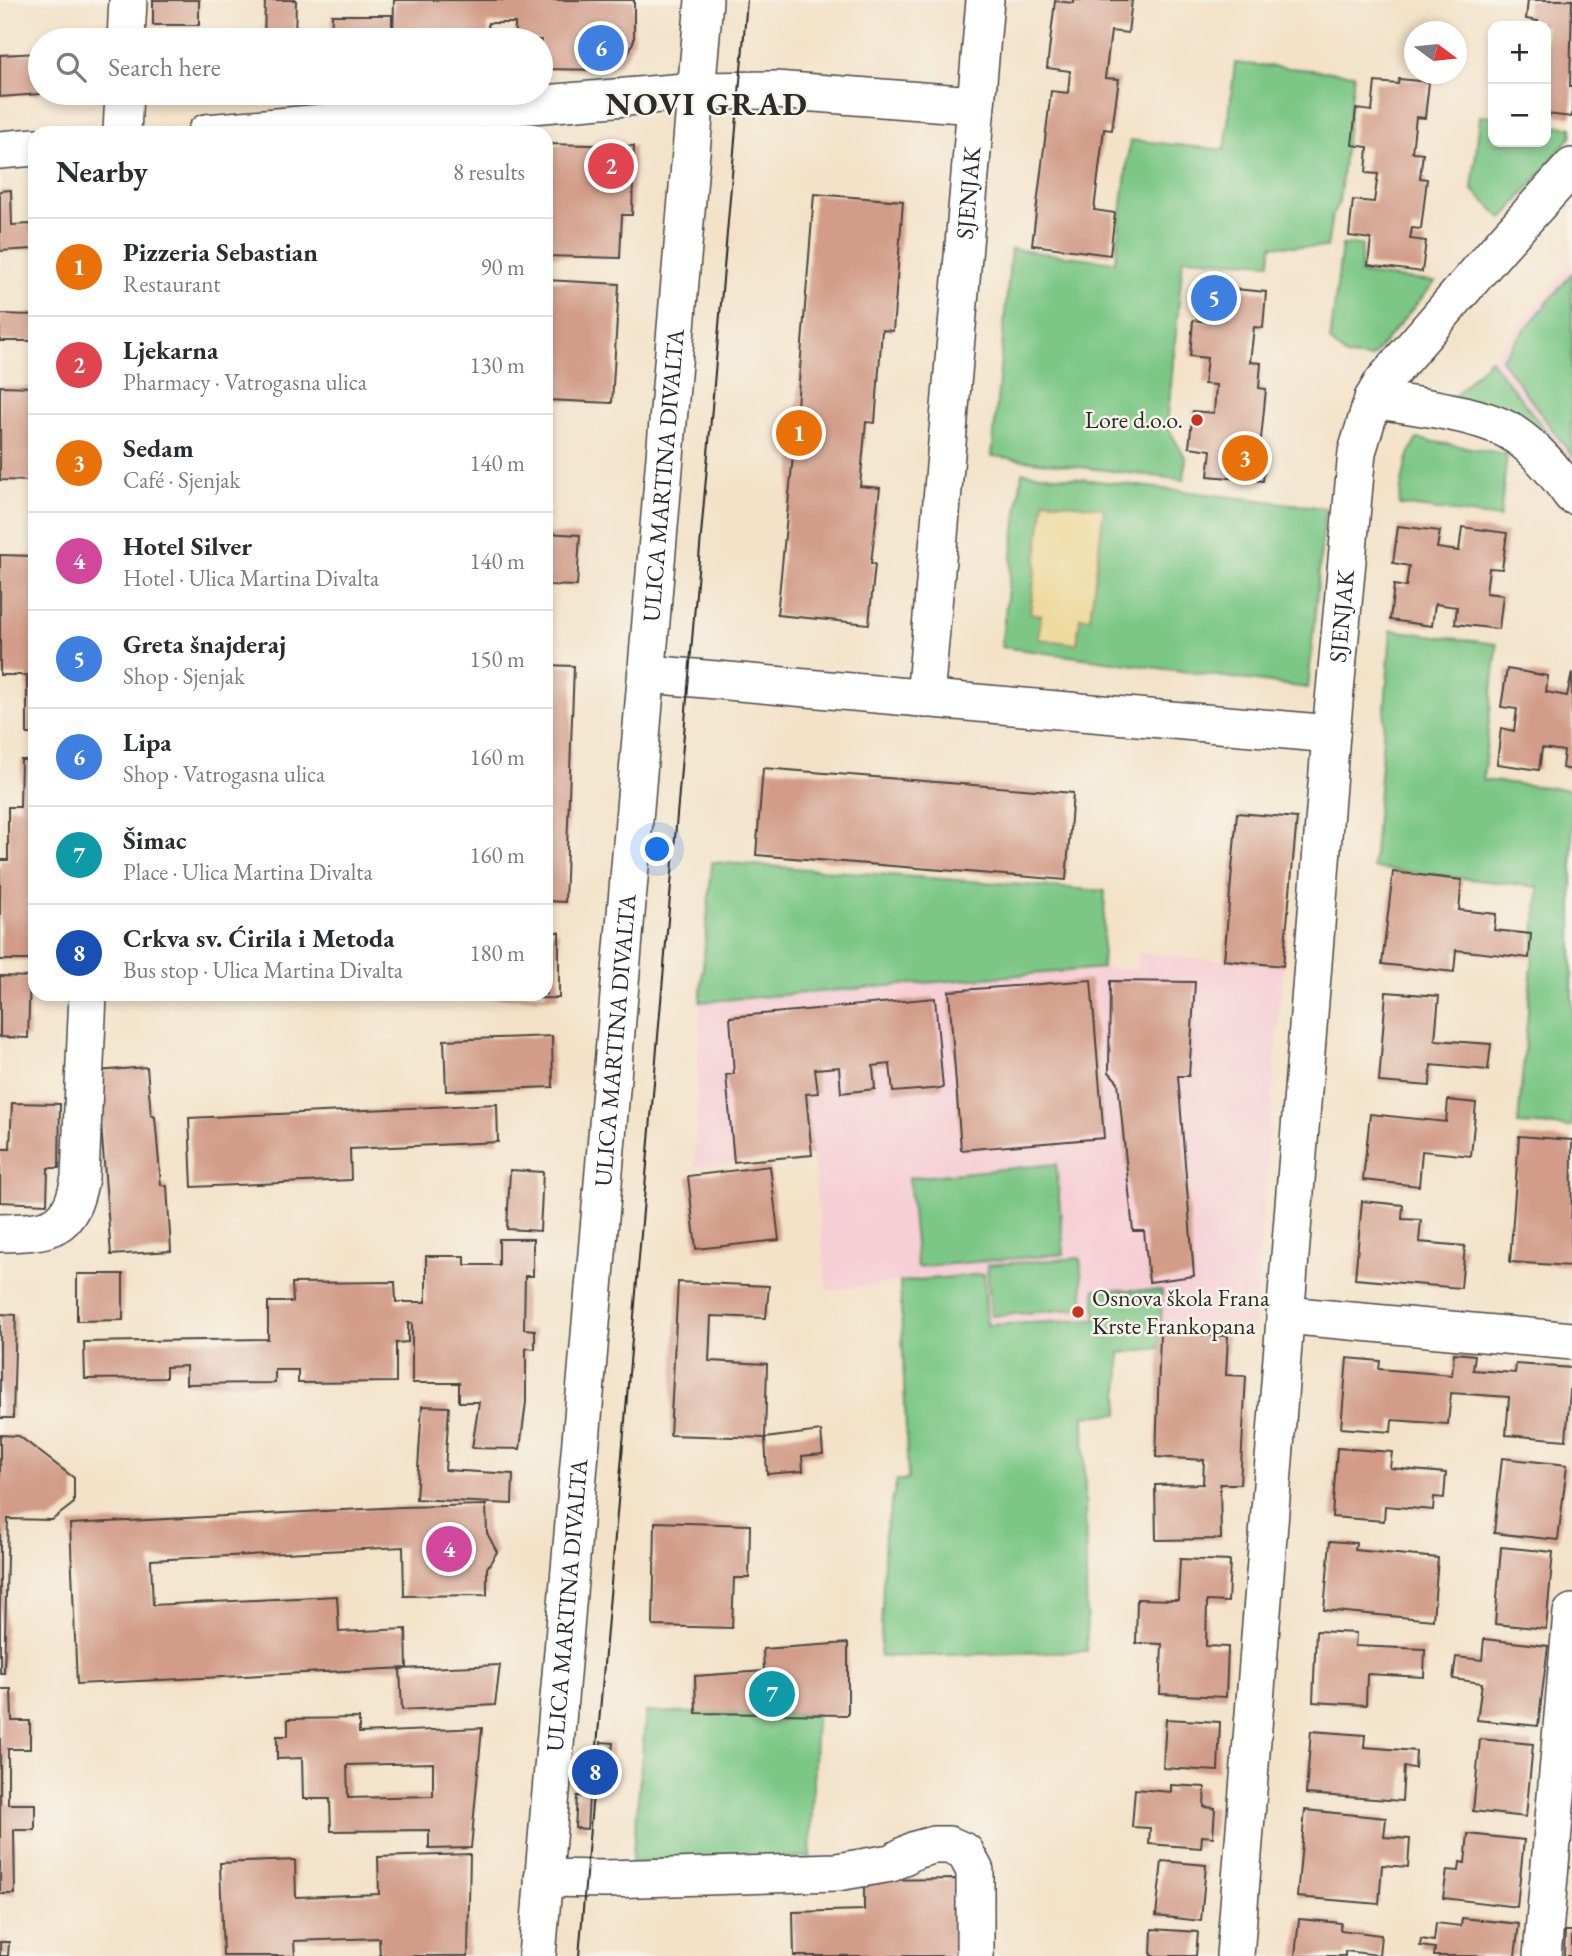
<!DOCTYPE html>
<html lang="en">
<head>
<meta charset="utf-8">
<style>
  body { margin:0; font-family:"EB Garamond",serif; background:#f2f2f3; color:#2b2b33 }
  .controls { position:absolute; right:21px; top:21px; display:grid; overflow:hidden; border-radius:14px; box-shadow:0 4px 10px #0003 }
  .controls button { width:63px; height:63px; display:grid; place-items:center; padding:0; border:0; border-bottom:2px solid #e1e1e2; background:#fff; color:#2b2b33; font:35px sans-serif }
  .compass { position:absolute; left:1404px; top:21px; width:63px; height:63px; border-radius:50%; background:#fff; box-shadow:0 4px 10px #0003; rotate:105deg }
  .you { position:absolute; left:658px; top:850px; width:24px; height:24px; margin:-18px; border:5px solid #fff; border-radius:50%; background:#1a73e8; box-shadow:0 0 0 10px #1a73e833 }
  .badge { display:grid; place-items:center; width:46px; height:46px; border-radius:50%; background:#c8321e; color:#fff; font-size:23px; font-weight:700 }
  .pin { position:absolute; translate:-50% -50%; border:4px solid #fff; box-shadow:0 2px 7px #0006 }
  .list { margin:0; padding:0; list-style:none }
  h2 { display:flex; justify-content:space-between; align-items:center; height:91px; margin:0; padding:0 28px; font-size:30px }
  h2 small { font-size:23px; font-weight:400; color:#7c7c81 }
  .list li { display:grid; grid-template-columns:46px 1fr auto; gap:21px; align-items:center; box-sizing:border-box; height:98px; padding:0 28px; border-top:2px solid #e1e1e2 }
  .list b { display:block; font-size:26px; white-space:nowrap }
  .list p { margin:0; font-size:23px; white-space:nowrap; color:#7c7c81 }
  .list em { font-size:23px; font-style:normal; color:#7c7c81 }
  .icon { flex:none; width:38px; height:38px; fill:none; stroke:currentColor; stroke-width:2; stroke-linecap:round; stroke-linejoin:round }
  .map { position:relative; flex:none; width:1572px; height:1956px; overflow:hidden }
  .search { position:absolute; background:#fff; box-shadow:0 4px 10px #0003; left:28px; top:28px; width:525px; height:77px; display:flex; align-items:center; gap:18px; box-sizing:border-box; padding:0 24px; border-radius:38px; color:#7c7c81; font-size:26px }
  .panel { position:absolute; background:#fff; box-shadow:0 4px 10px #0003; left:28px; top:126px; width:525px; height:875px; border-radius:21px }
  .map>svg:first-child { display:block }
</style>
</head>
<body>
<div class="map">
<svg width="1572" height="1956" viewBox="0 0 1572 1956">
  <rect width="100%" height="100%" fill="#f7f3e8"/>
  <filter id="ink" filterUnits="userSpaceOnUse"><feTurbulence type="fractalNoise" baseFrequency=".0143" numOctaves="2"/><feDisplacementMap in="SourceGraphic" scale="14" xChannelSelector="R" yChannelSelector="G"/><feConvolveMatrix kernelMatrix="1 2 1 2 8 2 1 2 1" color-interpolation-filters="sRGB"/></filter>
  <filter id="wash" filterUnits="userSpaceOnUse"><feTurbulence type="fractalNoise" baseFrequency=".00686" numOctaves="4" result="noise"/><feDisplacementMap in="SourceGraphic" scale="28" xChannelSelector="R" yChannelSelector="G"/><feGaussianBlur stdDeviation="1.57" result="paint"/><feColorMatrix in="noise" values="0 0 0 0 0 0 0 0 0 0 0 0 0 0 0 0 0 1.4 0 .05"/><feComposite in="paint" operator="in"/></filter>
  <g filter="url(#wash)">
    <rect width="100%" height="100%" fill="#f3e2c8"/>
    <g fill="#f6cfd5">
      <polygon points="1572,264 1572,465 1490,359"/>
      <polygon points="1138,953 1283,966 1253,1337 1160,1333 1160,1348 1120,1353 1119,1414 1084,1416 1087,1651 880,1657 885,1534 897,1480 908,1480 900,1282 827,1291 812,1155 694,1167 700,1002 1102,968 1136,970"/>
    </g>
    <g fill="#7bc786" stroke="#537958" stroke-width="2">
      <polygon points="1235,63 1354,74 1339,202 1332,215 1327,248 1272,245 1270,263 1183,258 1167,426 1186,459 1184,480 992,456 1011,249 1115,262 1130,140 1225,150"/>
      <polygon points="1480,116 1493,117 1493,142 1546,142 1546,124 1572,128 1572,135 1503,219 1472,189"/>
      <polygon points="1342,245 1362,245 1360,274 1435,282 1371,358 1346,356 1330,341"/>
      <polygon points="1572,273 1572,456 1501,359"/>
      <polygon points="1490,359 1572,465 1448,403"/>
      <path d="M1417,439L1507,454L1500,518L1399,505C1402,482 1404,460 1417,439Z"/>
      <polygon points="1022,472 1325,508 1308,688 1001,647"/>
      <polygon points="1391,630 1497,644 1483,780 1572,790 1572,1127 1518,1124 1539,887 1373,868"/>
      <polygon points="712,862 1105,891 1102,968 700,1002"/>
      <polygon points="1056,1164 1064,1254 917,1267 909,1178"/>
      <polygon points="1080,1258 1084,1308 991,1316 987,1265"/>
      <polygon points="984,1274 987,1325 1095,1320 1095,1289 1162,1291 1160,1348 1120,1353 1119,1414 1084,1416 1087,1651 880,1657 885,1534 897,1480 908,1480 900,1282"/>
      <polygon points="646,1712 816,1715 810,1857 632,1863"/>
    </g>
    <polygon fill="#eeda9e" stroke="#8c8264" stroke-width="2" points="1044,500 1104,508 1090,618 1080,617 1077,644 1038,639 1041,615 1030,613"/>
    <g id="blocks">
      <g fill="#d29c88" fill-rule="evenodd">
        <rect x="153" y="0" width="46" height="25"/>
        <polygon points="265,0 296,0 295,40 264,40"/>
        <polygon points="394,0 634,0 634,40 628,54 618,64 607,70 541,69 541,40 515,40 515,23 488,23 488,40 393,40"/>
        <polygon points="1073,0 1132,0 1128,33 1111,31 1105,78 1119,79 1112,130 1104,129 1094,210 1115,213 1110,255 1032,245 1051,91 1068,93 1070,71 1047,68 1055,1 1073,3"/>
        <polygon points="1528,0 1572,0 1570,86 1572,86 1572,117 1546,114 1546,26 1537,26 1538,21 1526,19"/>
        <polygon points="332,15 392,15 392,40 331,40"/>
        <polygon points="40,53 40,94 0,97 0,55"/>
        <polygon points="1399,79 1429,82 1425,118 1416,117 1412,152 1423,153 1420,178 1427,179 1421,229 1412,228 1410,239 1426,241 1422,272 1368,265 1371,239 1349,236 1353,200 1374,202 1378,174 1366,173 1368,147 1352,145 1356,109 1372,111 1375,82 1398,84"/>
        <polygon points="546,144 634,146 632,215 622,215 620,258 546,256"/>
        <polygon points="11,190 12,225 31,224 33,249 0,251 0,191"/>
        <polygon points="814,194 903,201 893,331 882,330 875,423 866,422 860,486 880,488 871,563 875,564 869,624 777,615 793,456"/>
        <polygon points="546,280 619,284 612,403 546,400"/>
        <polygon points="1235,289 1266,292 1263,328 1254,327 1250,362 1261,363 1259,388 1266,389 1261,439 1252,438 1251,450 1266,451 1263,481 1208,476 1211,450 1189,447 1193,411 1214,413 1216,385 1204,384 1207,358 1190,356 1193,320 1209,322 1212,293 1235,295"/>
        <polygon points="0,314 35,315 35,341 0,341"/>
        <polygon points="0,386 35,387 35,481 0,480"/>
        <polygon points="1398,526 1440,531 1437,548 1459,551 1462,527 1507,533 1502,569 1489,568 1486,593 1503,595 1499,629 1455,624 1457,607 1435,604 1432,626 1390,620 1394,585 1406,587 1409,566 1393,563"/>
        <polygon points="546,533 580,535 577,586 546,585"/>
        <polygon points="0,555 35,556 35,734 27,734 27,675 0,675"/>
        <polygon points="546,665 574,666 565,902 546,901"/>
        <polygon points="1507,669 1548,676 1546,692 1567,696 1572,673 1572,770 1562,768 1564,751 1542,748 1539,770 1497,764 1501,728 1514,731 1517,709 1501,707"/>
        <polygon points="21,760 35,760 35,960 0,960 0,860 8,860 8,807 20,807"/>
        <polygon points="763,768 1073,793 1066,880 756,855"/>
        <polygon points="1237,813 1297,818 1283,966 1224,960"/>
        <polygon points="1393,872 1462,880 1459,910 1496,914 1494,930 1531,934 1529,958 1456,950 1454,972 1382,964"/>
        <polygon points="546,932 559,932 559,998 441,999 441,994 546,994"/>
        <polygon points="0,976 30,977 28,1038 0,1037"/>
        <polygon points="1091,980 1104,1138 961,1150 949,991"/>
        <polygon points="1110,981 1195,982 1189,1076 1178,1076 1194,1276 1149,1282 1144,1231 1133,1231 1118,1082 1109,1072"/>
        <polygon points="1386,992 1439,996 1435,1040 1491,1044 1488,1070 1431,1065 1430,1086 1379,1082"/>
        <polygon points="935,998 943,1088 893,1092 890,1064 873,1066 875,1089 841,1093 839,1067 815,1069 818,1093 806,1094 812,1155 734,1162 726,1075 734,1074 730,1017"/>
        <polygon points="552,1036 553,1087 446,1091 444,1040"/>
        <polygon points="147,1067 151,1115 155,1117 161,1185 167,1186 171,1251 111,1255 97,1071"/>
        <polygon points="1448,1100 1476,1103 1471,1156 1422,1151 1419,1186 1363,1180 1370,1114 1446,1122"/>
        <polygon points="12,1103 60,1104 59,1168 48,1168 47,1204 0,1202 0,1149 10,1149"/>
        <polygon points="497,1104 498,1142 350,1149 351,1180 192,1187 189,1118"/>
        <polygon points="1519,1136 1572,1140 1571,1266 1510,1262"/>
        <polygon points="770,1166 779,1240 696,1249 688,1176"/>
        <polygon points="510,1170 543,1172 540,1231 507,1229"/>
        <polygon points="1362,1201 1403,1205 1402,1219 1421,1220 1419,1242 1465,1246 1461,1288 1355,1279"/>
        <polygon points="499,1239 533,1239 533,1276 525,1276 524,1329 535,1330 535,1349 526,1348 526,1402 520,1449 472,1448 479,1402 459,1402 459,1383 412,1383 412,1323 408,1323 408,1342 396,1343 396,1382 298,1383 298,1370 275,1370 275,1383 186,1384 186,1366 166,1367 166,1378 85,1379 84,1342 268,1339 268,1302 293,1302 292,1283 395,1282 396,1302 426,1302 426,1256 465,1256 465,1265 499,1265"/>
        <polygon points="77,1274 123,1274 123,1320 77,1321"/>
        <polygon points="678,1282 769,1286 766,1318 711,1316 709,1361 767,1364 765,1438 670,1435"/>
        <polygon points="0,1314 16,1315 13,1418 0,1418"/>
        <polygon points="1160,1333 1228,1336 1226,1375 1246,1376 1240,1484 1220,1484 1221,1539 1156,1540 1155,1485 1203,1484 1204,1460 1156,1457"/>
        <polygon points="1454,1353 1475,1355 1473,1370 1515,1373 1516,1364 1572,1368 1566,1440 1506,1435 1509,1397 1451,1393 1448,1424 1392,1420 1391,1432 1341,1428 1347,1358 1380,1361 1379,1369 1452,1375"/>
        <polygon points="422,1406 449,1407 445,1470 513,1474 512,1504 416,1499"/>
        <polygon points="821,1431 823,1454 802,1456 803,1471 767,1474 765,1438"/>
        <polygon points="0,1435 19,1436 74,1478 74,1503 52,1520 8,1519 4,1673 0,1673"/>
        <polygon points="1337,1448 1392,1452 1390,1468 1446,1473 1444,1498 1434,1497 1433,1510 1385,1506 1384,1521 1332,1517"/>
        <polygon points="1502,1458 1567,1465 1558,1540 1494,1533"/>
        <polygon points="486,1505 487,1533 497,1552 487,1568 487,1595 404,1596 403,1547 151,1560 153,1605 337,1596 339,1632 406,1629 407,1668 77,1684 70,1524 402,1507"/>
        <polygon points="655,1522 750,1525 749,1578 734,1578 732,1628 653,1626"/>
        <polygon points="1330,1541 1356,1543 1355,1550 1438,1558 1433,1620 1324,1610"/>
        <polygon points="1501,1547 1553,1552 1546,1629 1495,1624"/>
        <polygon points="1180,1559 1230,1561 1228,1602 1207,1601 1206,1646 1228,1647 1226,1697 1160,1694 1162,1644 1136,1643 1137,1599 1178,1600"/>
        <polygon points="1316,1631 1356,1633 1355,1646 1425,1649 1424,1677 1367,1674 1366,1705 1313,1702"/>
        <polygon points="1484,1639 1548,1646 1538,1726 1477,1720 1482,1683 1453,1679 1456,1657 1482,1660"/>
        <polygon points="848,1643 848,1715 696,1713 695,1676 764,1671 763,1649"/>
        <polygon points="500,1665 495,1705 402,1710 400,1669"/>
        <polygon points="0,1689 11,1689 12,1721 30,1721 30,1749 8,1749 8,1804 35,1804 35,1830 14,1830 15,1894 0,1894"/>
        <path d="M359,1718V1733L482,1728L471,1848L429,1849V1830L331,1831L330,1799H303L302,1758L277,1759V1736H288V1719ZM433,1763V1796L348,1798L347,1765Z"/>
        <polygon points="1166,1719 1220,1722 1218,1771 1163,1768"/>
        <polygon points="1311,1731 1365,1735 1364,1747 1416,1751 1415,1768 1404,1767 1402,1801 1306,1794"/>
        <polygon points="1480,1739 1533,1744 1526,1817 1473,1811"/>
        <polygon points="601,1742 613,1743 610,1773 598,1772"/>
        <polygon points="1171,1785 1205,1787 1204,1807 1215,1808 1213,1837 1202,1836 1201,1848 1149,1844 1150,1828 1132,1827 1135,1789 1171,1792"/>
        <polygon points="577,1796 589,1797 587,1829 575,1828"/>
        <polygon points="1305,1810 1386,1818 1384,1837 1410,1839 1408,1867 1382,1865 1379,1904 1297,1897"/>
        <polygon points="1468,1834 1524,1840 1517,1907 1443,1898 1447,1870 1459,1871 1460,1862 1465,1863"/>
        <polygon points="470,1854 468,1956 380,1956 379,1938 294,1941 295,1956 223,1956 220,1863 295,1860 296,1897 379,1894 378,1857"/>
        <polygon points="1162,1861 1206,1865 1201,1921 1156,1916"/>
        <polygon points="960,1879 960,1956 794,1956 793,1912 864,1910 864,1880"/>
        <polygon points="1462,1918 1519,1924 1515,1956 1434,1956 1435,1948 1420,1946 1421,1939 1434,1941 1436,1923 1461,1926"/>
        <polygon points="1299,1919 1341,1923 1340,1930 1381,1935 1379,1955 1345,1951 1345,1956 1295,1956"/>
        <polygon points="1152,1929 1198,1932 1196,1956 1151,1956"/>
        <polygon points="1565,1931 1572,1931 1572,1956 1564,1956"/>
        <polygon points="0,1942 9,1942 8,1956 0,1956"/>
      </g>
    </g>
  </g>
  <g filter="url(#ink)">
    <use href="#blocks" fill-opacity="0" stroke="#494643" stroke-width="2"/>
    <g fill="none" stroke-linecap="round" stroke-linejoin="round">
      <defs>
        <g id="minor">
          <polyline points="126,40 128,0"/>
          <polyline points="122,133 124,93"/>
          <polyline points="206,133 696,91 775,90 975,105"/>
          <polyline points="0,150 35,147"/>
          <path d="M1373,399C1413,406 1477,412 1511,432C1536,448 1555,472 1572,495"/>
          <polyline points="648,674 1331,734"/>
          <path id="s1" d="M925,699L985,0"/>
          <path d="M0,1233C50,1232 71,1231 80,1177L88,994"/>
          <polyline points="1285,1315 1572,1341"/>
          <polyline points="543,1878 606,1879 837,1872 891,1863 915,1850 933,1845 949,1845 965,1852 975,1871 975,1956"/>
          <path id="s2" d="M537,1956L704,0"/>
          <path id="s3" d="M1235,1956L1331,734L1357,452L1373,399L1383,382L1503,243L1572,167"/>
          <polyline points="1542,1956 1572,1613"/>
        </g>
      </defs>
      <use href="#minor" stroke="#494643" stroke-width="40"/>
      <use href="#minor" stroke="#fff" stroke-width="37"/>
      <polyline stroke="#2b2b2b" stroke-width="2" points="579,1956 747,0"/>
    </g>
  </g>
  <g fill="#c8321e" stroke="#f7f3e8" stroke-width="2.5">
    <circle cx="1197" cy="420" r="7"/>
    <circle cx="1078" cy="1312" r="7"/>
  </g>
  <g text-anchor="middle" stroke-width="5" stroke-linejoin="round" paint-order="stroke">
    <g font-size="24" fill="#2b2b2b" stroke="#f7f3e8">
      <text dy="8" stroke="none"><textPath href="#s1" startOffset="508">SJENJAK</textPath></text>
      <text dy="8" stroke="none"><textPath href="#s2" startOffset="1486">ULICA MARTINA DIVALTA</textPath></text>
      <text dy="8" stroke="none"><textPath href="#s3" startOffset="1344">SJENJAK</textPath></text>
      <text dy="8" stroke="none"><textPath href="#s2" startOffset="919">ULICA MARTINA DIVALTA</textPath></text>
      <text dy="8" stroke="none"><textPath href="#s2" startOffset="352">ULICA MARTINA DIVALTA</textPath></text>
    </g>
    <g font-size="24" fill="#2b2b2b" stroke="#f7f3e8" text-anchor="end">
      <text x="1183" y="428">Lore d.o.o.</text>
      <text x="1092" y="1306" text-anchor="start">Osnova škola Frana<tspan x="1092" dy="28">Krste Frankopana</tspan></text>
    </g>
    <g font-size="32" font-weight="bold" letter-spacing="2" fill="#2b2b2b" stroke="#f7f3e8">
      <text x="707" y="115">NOVI GRAD</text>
    </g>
  </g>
</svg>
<div class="controls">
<button>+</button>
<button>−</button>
</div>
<svg class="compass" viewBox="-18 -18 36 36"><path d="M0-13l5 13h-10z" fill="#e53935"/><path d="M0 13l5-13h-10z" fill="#7c7c81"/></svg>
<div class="you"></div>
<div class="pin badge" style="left:799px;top:433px;background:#e8710a">1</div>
<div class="pin badge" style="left:611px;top:166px;background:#e0444e">2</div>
<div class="pin badge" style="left:1245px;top:458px;background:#e8710a">3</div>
<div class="pin badge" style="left:449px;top:1549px;background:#d1479c">4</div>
<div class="pin badge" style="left:1214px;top:298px;background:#3f7fe0">5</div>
<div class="pin badge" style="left:601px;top:48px;background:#3f7fe0">6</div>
<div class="pin badge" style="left:772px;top:1694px;background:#0f9aa8">7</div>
<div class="pin badge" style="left:595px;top:1772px;background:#1a4fb4">8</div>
<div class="search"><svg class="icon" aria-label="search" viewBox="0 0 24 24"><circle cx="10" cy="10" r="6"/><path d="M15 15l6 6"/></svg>Search here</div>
<section class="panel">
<h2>Nearby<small>8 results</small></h2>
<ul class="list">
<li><span class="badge" style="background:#e8710a">1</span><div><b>Pizzeria Sebastian</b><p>Restaurant</p></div><em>90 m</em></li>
<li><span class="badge" style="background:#e0444e">2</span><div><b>Ljekarna</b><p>Pharmacy · Vatrogasna ulica</p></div><em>130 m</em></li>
<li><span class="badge" style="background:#e8710a">3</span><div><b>Sedam</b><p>Café · Sjenjak</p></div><em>140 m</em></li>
<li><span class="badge" style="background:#d1479c">4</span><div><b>Hotel Silver</b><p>Hotel · Ulica Martina Divalta</p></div><em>140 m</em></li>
<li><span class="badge" style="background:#3f7fe0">5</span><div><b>Greta šnajderaj</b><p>Shop · Sjenjak</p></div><em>150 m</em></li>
<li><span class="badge" style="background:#3f7fe0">6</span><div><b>Lipa</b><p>Shop · Vatrogasna ulica</p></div><em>160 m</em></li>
<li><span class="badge" style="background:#0f9aa8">7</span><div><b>Šimac</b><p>Place · Ulica Martina Divalta</p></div><em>160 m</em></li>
<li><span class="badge" style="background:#1a4fb4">8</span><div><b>Crkva sv. Ćirila i Metoda</b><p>Bus stop · Ulica Martina Divalta</p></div><em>180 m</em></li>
</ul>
</section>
</div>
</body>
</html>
